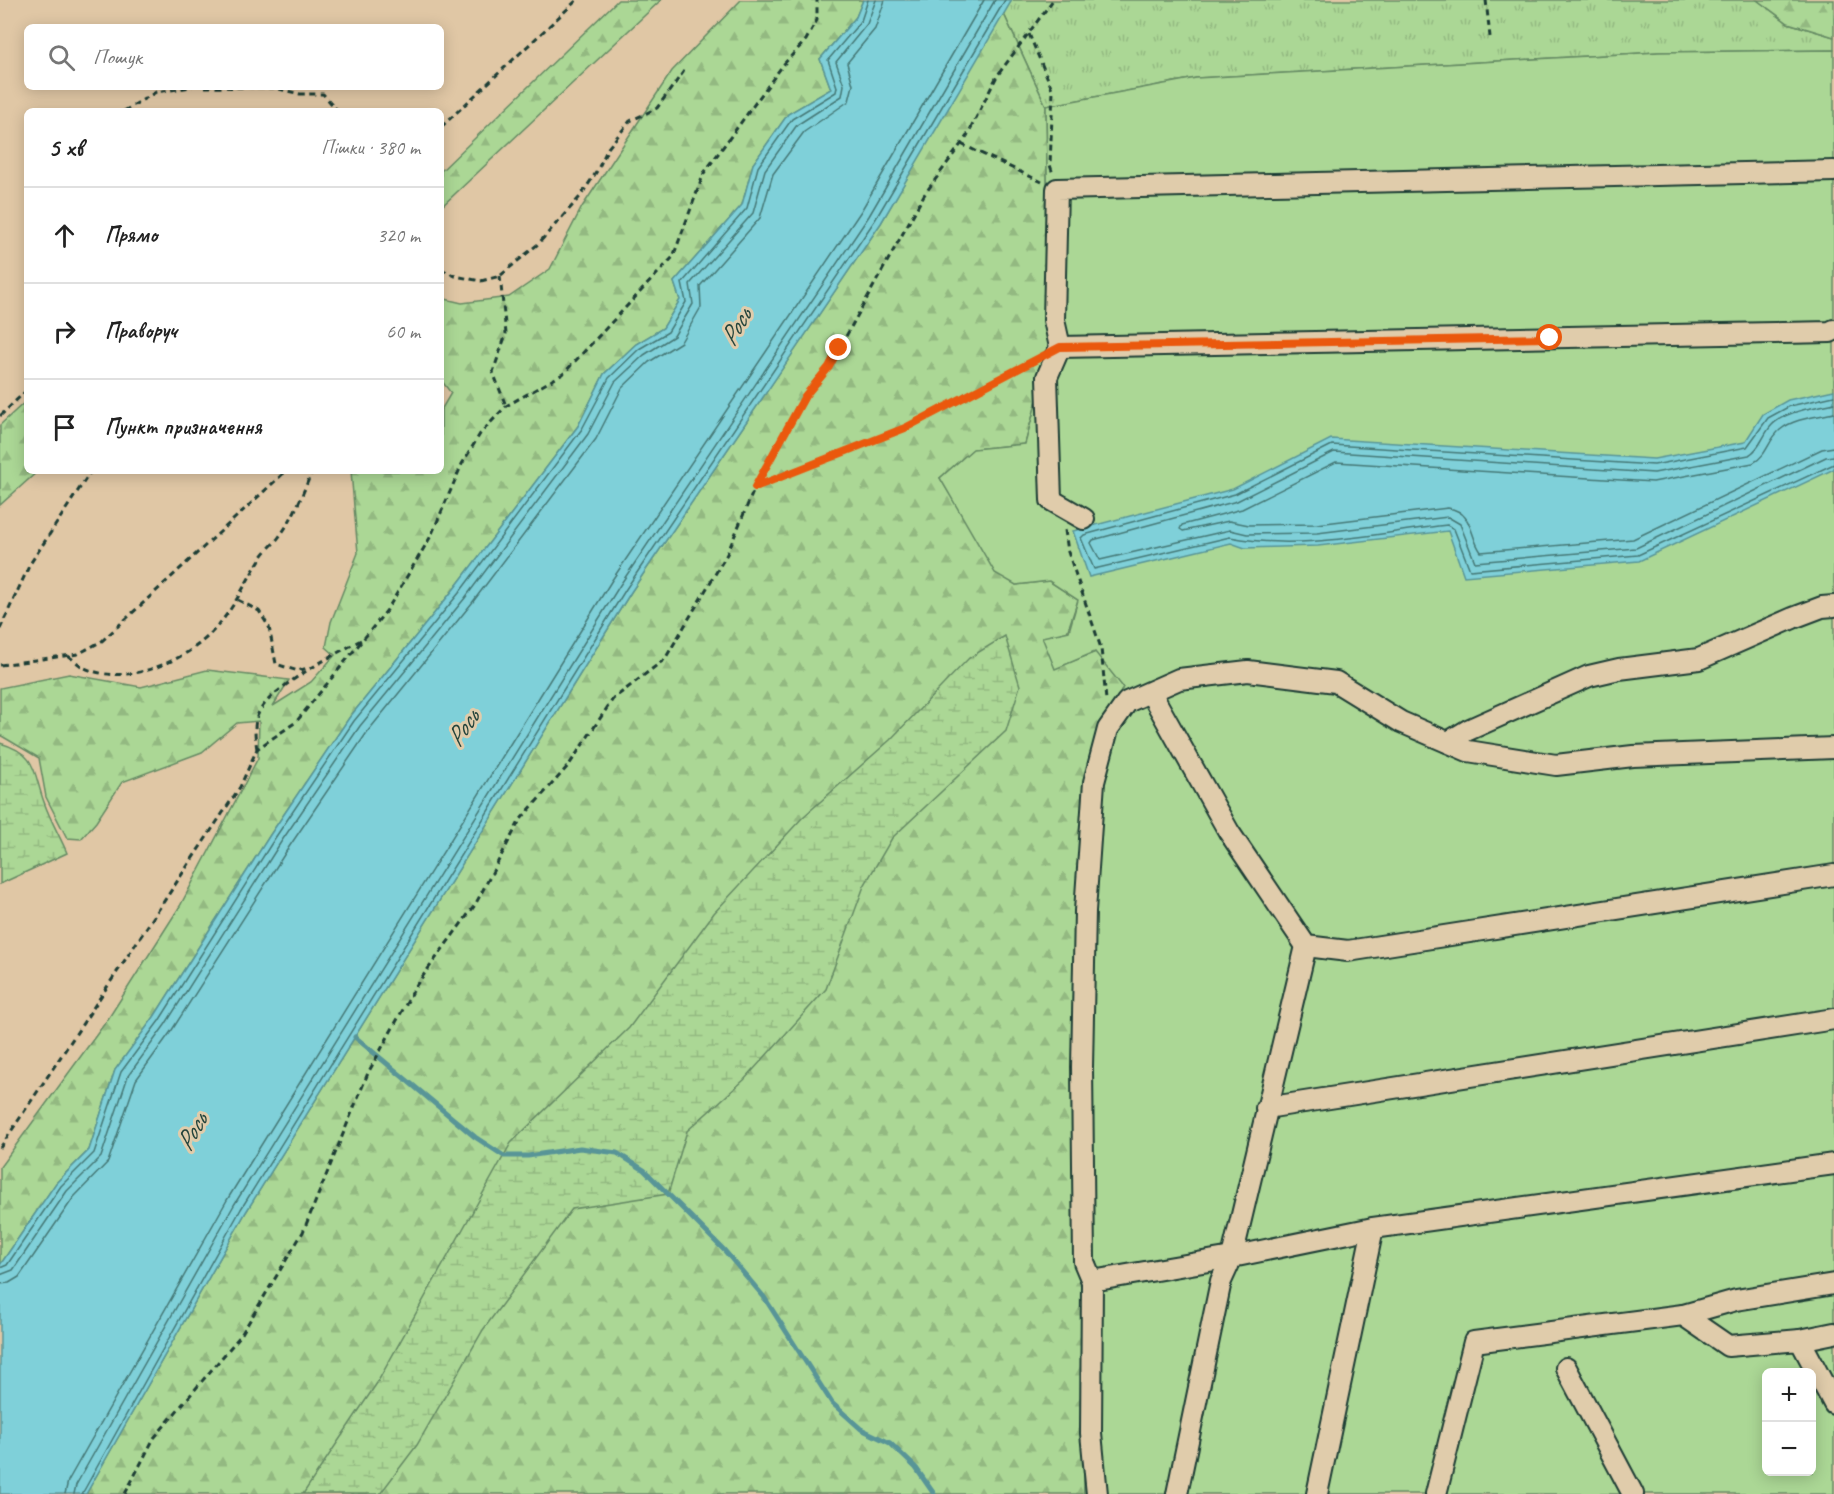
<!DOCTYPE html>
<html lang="uk">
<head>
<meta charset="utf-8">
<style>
  body { margin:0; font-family:Caveat,sans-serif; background:#f6f6f6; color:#222 }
  .controls { position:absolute; right:18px; bottom:18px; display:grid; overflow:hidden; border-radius:9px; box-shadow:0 3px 15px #0003 }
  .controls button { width:54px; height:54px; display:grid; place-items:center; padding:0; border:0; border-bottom:2px solid #e0e0e0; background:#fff; color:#222; font:30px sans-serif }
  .stop { position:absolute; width:18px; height:18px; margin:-14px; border:4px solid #ea580c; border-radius:50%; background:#fff }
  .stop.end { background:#ea580c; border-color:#fff; box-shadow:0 2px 6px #0008 }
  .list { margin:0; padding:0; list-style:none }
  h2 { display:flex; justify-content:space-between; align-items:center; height:78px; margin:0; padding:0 24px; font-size:26px }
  h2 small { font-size:20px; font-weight:400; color:#767676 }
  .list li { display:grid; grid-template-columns:39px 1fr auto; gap:18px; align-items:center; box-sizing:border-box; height:96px; padding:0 24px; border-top:2px solid #e0e0e0 }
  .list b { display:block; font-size:22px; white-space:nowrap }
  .list em { font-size:20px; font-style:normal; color:#767676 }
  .icon { flex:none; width:33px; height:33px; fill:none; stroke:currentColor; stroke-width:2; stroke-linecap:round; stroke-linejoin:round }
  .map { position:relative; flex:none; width:1834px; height:1494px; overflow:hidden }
  .search { position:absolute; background:#fff; box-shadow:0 3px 15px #0003; left:24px; top:24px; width:420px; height:66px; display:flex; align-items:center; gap:15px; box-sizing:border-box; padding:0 21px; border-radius:9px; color:#767676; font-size:22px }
  .panel { position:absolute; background:#fff; box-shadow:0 3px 15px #0003; left:24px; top:108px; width:420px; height:366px; border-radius:9px }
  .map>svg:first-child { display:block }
</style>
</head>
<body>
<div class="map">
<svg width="1834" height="1494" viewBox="0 0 1834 1494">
  <defs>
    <pattern id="grass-tufts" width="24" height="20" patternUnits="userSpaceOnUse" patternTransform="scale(1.5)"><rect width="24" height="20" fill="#abd795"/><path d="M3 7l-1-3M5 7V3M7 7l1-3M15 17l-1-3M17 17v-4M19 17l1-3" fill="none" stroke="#93b981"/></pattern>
    <pattern id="forest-firs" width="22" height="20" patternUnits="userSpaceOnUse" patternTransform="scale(1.5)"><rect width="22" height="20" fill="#abd795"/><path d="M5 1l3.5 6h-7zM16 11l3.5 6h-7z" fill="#93b981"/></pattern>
    <pattern id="wetland-marsh" width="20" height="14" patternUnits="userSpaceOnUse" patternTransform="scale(1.5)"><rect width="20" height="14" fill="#abd795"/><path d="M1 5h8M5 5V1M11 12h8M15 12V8" fill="none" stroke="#93b981"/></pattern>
  </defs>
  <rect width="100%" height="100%" fill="#e0c7a5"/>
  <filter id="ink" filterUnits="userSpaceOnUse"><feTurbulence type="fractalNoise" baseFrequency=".0167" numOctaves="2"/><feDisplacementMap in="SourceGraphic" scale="12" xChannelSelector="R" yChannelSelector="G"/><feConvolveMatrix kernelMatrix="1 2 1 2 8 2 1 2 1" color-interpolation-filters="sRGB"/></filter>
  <g filter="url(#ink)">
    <polygon fill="url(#grass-tufts)" stroke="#658a64" stroke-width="1.5" points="1012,0 1757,0 1788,23 1834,37 1834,50 1659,52 1196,78 1046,106 1003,12"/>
    <g fill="url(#forest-firs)" stroke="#658a64" stroke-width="1.5">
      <polygon points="618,0 661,0 441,207 441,171"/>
      <polygon points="741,0 863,0 856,17 820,59 831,89 788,114 753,164 742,205 674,282 680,300 663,328 636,344 604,374 578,426 454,589 349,718 270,835 154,1017 115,1070 89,1150 56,1183 0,1265 0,1167 108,1019 180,906 258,758 259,721 237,723 202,752 122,782 96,822 81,839 67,838 46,797 39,758 0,735 0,688 69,674 141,687 207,670 289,680 273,706 311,682 335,655 326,647 331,622 358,553 351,471 441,471 441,410 451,393 441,380 441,298 462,303 509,297 550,269 582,207 672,71"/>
      <polygon points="1757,0 1834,0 1834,37 1788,23"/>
      <polygon points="1003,12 1046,106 1050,353 1025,444 974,449 940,478 969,526 1016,585 1049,581 1078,600 1055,668 1096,652 1123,687 1085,773 1084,1494 86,1494 246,1212 631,592 881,223"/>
      <polygon points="27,400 27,471 38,471 0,505 0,425"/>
    </g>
    <g fill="url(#wetland-marsh)" stroke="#658a64" stroke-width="1.5">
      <polygon points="1005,636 1020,686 1006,731 892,838 864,886 826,989 744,1080 687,1131 668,1194 572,1209 483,1330 417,1445 380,1494 303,1494 377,1383 511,1143 629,1028 714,913 803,817 890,740 969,658"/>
      <path d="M0,743C38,754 33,772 44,802C50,820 60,836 67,853L0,884Z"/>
    </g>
    <path fill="#abd795" stroke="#658a64" stroke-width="1.5" fill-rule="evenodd" d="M1834,50V1494H1084L1085,773L1123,687L1095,652L1055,669L1042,637L1069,631L1078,600L1049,581L1016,585L995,573L940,478L973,449L1025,444L1050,353L1046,106L1196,78L1659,52ZM1766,1372H1812V1472H1766Z"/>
    <g fill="#7fd0d9" stroke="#599597" stroke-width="1.5">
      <polygon points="863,0 1012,0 881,223 631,592 246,1212 86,1494 0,1494 0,1265 56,1183 89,1150 115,1070 154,1017 270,835 349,718 454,589 578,426 604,374 636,344 663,328 680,300 674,282 742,205 753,164 788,114 831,89 820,59 856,17"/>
      <polygon points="1834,390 1834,469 1639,561 1464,576 1448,531 1318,546 1245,548 1231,543 1089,577 1073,531 1233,489 1331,439 1654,459 1745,442 1763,414 1788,400"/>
    </g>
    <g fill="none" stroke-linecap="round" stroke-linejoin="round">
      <g stroke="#457876" stroke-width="1.5">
        <path d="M1834,396L1790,406L1768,418L1747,447L1654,465L1332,445L1235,494L1084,535L1081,538L1094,569L1230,537C1300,551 1377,533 1447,525L1454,529L1470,570L1638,555L1834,464"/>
        <path d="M1834,403C1815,408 1787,410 1772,425C1763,434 1761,448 1749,455L1654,473L1334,452L1237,501L1093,540L1091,543L1100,560L1230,530L1247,534L1317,533L1448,517L1460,524L1475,562L1636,548L1826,457L1834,456"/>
        <path d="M1834,413C1816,417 1794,418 1780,430C1768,440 1767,456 1753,463L1653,482L1336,462L1242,509L1182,525L1180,529L1183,531L1229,521L1249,525L1317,524L1448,508C1474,512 1469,536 1481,552L1633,539L1822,449L1834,447"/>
        <polyline points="0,1268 7,1265 61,1186 94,1153 121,1072 159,1021 275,838 354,721 459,593 582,429 609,378 639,349 668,332 686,302 682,283 747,208 758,167 792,119 836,92 837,87 828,60 861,21 868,0"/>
        <polyline points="0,1275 13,1270 67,1191 101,1157 128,1076 165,1025 281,842 360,726 465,598 588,434 615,382 644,355 674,336 693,304 690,284 753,213 765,170 797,125 842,96 844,85 836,62 867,24 876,0"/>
        <polyline points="0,1284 9,1283 19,1277 74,1197 108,1162 136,1080 172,1030 289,847 368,731 472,603 596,439 622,388 649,362 681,342 701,307 700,286 760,218 773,174 804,132 849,101 853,85 847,63 875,29 885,0"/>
        <polyline points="65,1494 68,1481 227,1200 612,580 861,211 984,0"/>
        <polyline points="74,1494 76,1485 234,1205 620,585 869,216 995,0"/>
        <polyline points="82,1494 241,1209 626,589 875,220 1005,0"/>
      </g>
      <polyline stroke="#599597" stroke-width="5" points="355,1037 475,1137 504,1156 528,1156 580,1148 617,1153 644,1170 724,1250 764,1297 832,1403 861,1429 890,1443 916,1468 934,1494"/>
      <defs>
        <g id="minor">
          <polyline points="1060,347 1830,332 1834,330"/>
          <polyline points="1084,519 1051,500 1047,377 1060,347 1054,320 1057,189 1834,171"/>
          <polyline points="1151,693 1229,832 1306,946 1348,951 1834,875"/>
          <polyline points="1448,742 1468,730 1589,676 1619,669 1699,659 1793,618 1822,607 1834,606"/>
          <polyline points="1306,946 1232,1257 1373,1228 1834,1164"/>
          <polyline points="1266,1108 1834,1019"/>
          <polyline points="1232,1257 1092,1281 1084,1262 1082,1067 1085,911 1094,782 1108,729 1127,702 1179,679 1248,671 1336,682 1401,722 1468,751 1556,765 1633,756 1834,748"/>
          <polyline points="1092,1281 1091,1433 1097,1494"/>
          <polyline points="1683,1315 1736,1300 1834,1284"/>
          <polyline points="1800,1340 1834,1333"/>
          <polyline points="1566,1368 1633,1494"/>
          <polyline points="1177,1494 1221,1281 1232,1257"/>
          <polyline points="1317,1494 1373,1228"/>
          <polyline points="1436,1494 1474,1342 1683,1315 1728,1346 1800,1340 1834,1404"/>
        </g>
      </defs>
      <use href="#minor" stroke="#1f3d34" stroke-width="24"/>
      <g stroke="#1f3d34" stroke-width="3" stroke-dasharray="6 4.5" stroke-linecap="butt">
        <polyline points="1486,0 1490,37"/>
        <polyline points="1029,34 1053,91 1050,165 1053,174"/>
        <polyline points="205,87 275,88 300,94 323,94 338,111"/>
        <polyline points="124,111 156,92 192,87"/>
        <polyline points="441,127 577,0"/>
        <polyline points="961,144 1042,182"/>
        <polyline points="441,269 455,276 481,281 500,276 538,244 580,197 597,171 608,148 630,121 657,108 684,71"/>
        <polyline points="500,276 506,334 493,372 506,406"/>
        <polyline points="0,416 27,390"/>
        <polyline points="756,487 905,428 1034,360"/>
        <polyline points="1065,530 1068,552 1101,648 1106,700"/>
        <polyline points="238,600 259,611 269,627 276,664 298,671 310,667"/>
        <polyline points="0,629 30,564 91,471"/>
        <path d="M68,656C73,659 78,664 83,667C123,688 185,662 213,631C234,609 245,583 261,558C266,550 274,544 279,537C294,517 303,493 312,471"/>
        <polyline points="0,665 78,654 102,641 286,471"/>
        <path d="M257,749C255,737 253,723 259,712C273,686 337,653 363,639"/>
        <polyline points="0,1148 240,787 257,749 296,722 387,610 431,536 462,464 480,434 506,406 563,374 673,257 704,173 783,65 806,40 817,20 817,0"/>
        <polyline points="125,1494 154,1438 241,1335 303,1232 368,1073 417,984 475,905 520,820 569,765 613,699 665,659 727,554 755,487 805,395 829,367 924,195 967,136 997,76 1053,0"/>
      </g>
      <use href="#minor" stroke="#e0ccab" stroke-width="20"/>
    </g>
  </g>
  <g fill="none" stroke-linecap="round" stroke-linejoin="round" filter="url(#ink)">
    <polyline stroke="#ea580c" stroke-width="8" points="839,348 829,367 805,396 755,487 905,428 1060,347 1550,338"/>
  </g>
  <g text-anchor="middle" stroke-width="6" stroke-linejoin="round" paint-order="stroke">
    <g font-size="26" font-style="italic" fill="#24443c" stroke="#e0ccab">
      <text transform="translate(735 327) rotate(-59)" y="9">Рось</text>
      <text transform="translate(462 728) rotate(-55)" y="9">Рось</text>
      <text transform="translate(191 1132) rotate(-60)" y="9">Рось</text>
    </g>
  </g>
</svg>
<div class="controls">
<button>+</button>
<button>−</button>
</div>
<div class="stop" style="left:1550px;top:338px"></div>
<div class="stop end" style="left:839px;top:348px"></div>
<div class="search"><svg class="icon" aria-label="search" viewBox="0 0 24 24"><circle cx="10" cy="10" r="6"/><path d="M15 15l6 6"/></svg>Пошук</div>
<section class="panel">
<h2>5 хв<small>Пішки · 380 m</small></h2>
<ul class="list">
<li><svg class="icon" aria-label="ahead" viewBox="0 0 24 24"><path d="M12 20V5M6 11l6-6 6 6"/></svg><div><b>Прямо</b></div><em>320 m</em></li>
<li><svg class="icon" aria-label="right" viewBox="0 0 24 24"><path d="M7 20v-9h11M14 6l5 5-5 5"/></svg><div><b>Праворуч</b></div><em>60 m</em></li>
<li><svg class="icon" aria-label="arrive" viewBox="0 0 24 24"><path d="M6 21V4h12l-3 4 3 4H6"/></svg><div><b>Пункт призначення</b></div></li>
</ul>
</section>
</div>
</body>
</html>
